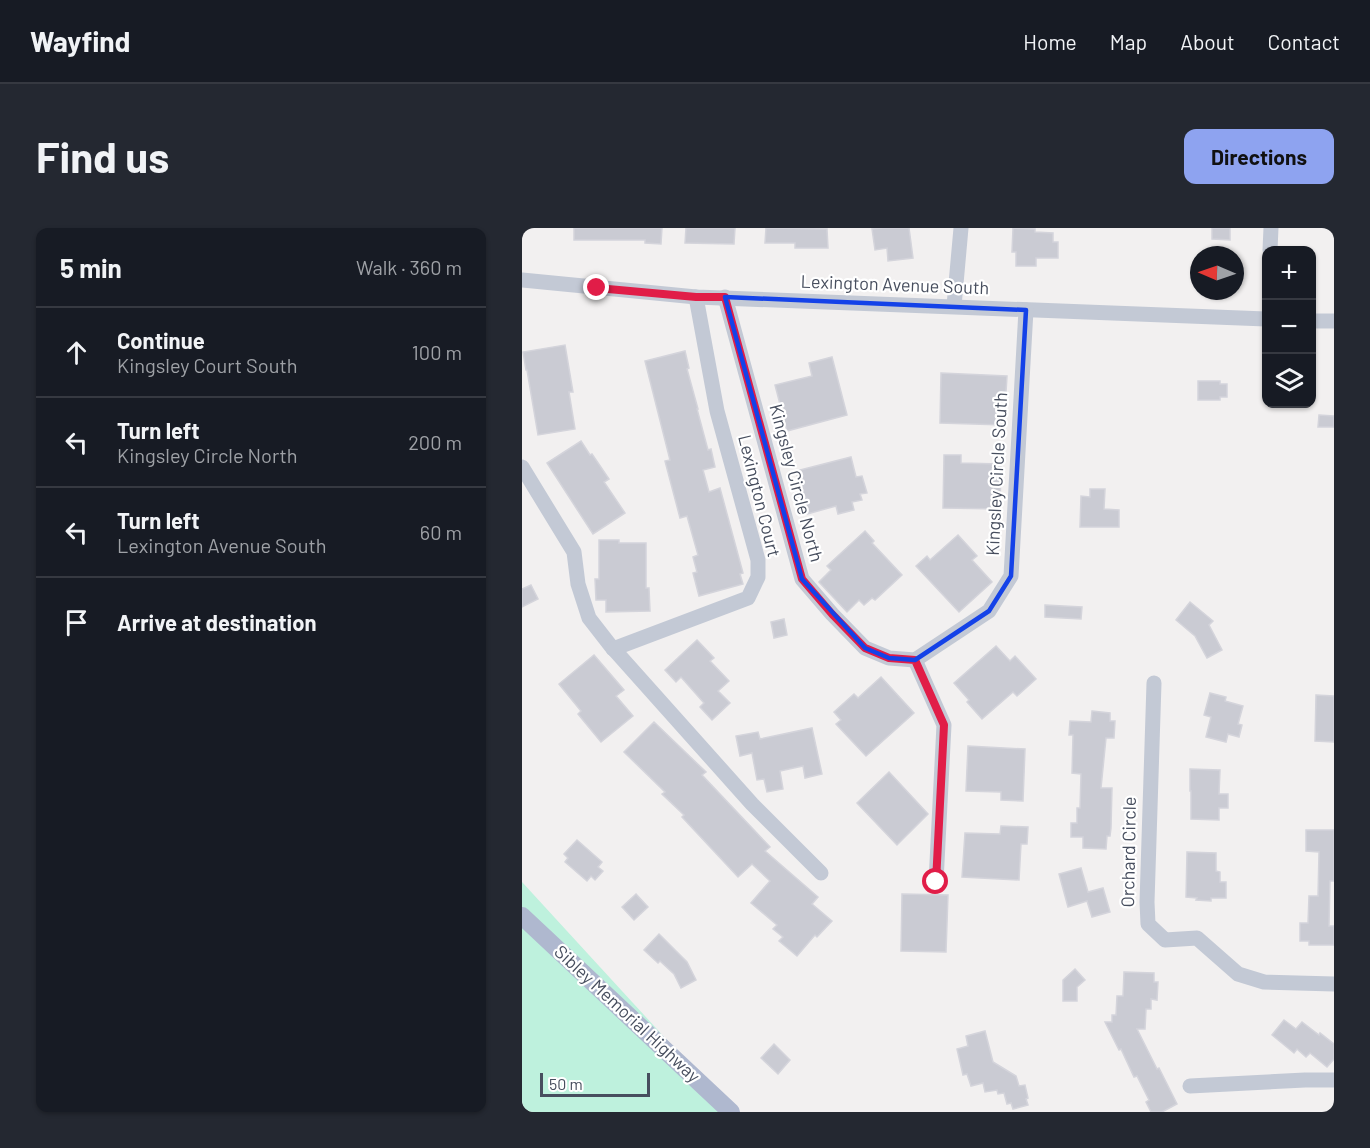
<!DOCTYPE html>
<html lang="en">
<head>
<meta charset="utf-8">
<style>
  body { margin:0; font-family:Barlow,sans-serif; background:#242831; color:#f1f3f6 }
  .controls { position:absolute; right:18px; top:18px; display:grid; overflow:hidden; border-radius:12px; box-shadow:0 2px 4px #0004 }
  .controls button { width:54px; height:54px; display:grid; place-items:center; padding:0; border:0; border-bottom:2px solid #363941; background:#171b24; color:#f1f3f6; font:30px sans-serif }
  .compass { position:absolute; left:668px; top:18px; width:54px; height:54px; border-radius:50%; background:#171b24; box-shadow:0 2px 4px #0004; rotate:272deg }
  .scale { position:absolute; left:18px; bottom:15px; width:110px; box-sizing:border-box; padding-left:6px; border:3px solid #474e5e; border-top:0; font-size:16px; line-height:21px; white-space:nowrap; color:#474e5e; -webkit-text-stroke:4px #fff; paint-order:stroke }
  .stop { position:absolute; width:18px; height:18px; margin:-14px; border:4px solid #e11d48; border-radius:50%; background:#fff }
  .stop.end { background:#e11d48; border-color:#fff; box-shadow:0 2px 6px #0008 }
  .list { margin:0; padding:0; list-style:none }
  h2 { display:flex; justify-content:space-between; align-items:center; height:78px; margin:0; padding:0 24px; font-size:26px }
  h2 small { font-size:20px; font-weight:400; color:#9ea1a6 }
  .list li { display:grid; grid-template-columns:39px 1fr auto; gap:18px; align-items:center; box-sizing:border-box; height:90px; padding:0 24px; border-top:2px solid #363941 }
  .list b { display:block; font-size:22px; white-space:nowrap }
  .list p { margin:0; font-size:20px; white-space:nowrap; color:#9ea1a6 }
  .list em { font-size:20px; font-style:normal; color:#9ea1a6 }
  .icon { flex:none; width:33px; height:33px; fill:none; stroke:currentColor; stroke-width:2; stroke-linecap:round; stroke-linejoin:round }
  .map { position:relative; flex:none; width:812px; height:884px; overflow:hidden; border-radius:12px }
  header { display:flex; align-items:center; gap:36px; box-sizing:border-box; height:84px; padding:0 30px; background:#171b24; border-bottom:2px solid #363941 }
  header strong { font-size:28px }
  nav { display:flex; gap:33px; margin-inline-start:auto; font-size:21px }
  .intro { display:flex; align-items:center; justify-content:space-between; box-sizing:border-box; height:144px; padding:0 36px }
  h1 { margin:0; font-size:42px }
  .button { padding:15px 27px; border-radius:12px; background:#8ea3f0; color:#111; font-size:21px; font-weight:700 }
  main { display:flex; gap:36px; padding:0 36px }
  aside { flex:1; background:#171b24; border-radius:12px; box-shadow:0 2px 4px #0004 }
  .map>svg:first-child { display:block }
</style>
</head>
<body>
<header>
<strong>Wayfind</strong>
<nav><a>Home</a><a>Map</a><a>About</a><a>Contact</a></nav>
</header>
<div class="intro"><h1>Find us</h1><a class="button">Directions</a></div>
<main>
<aside>
<h2>5 min<small>Walk · 360 m</small></h2>
<ul class="list">
<li><svg class="icon" aria-label="ahead" viewBox="0 0 24 24"><path d="M12 20V5M6 11l6-6 6 6"/></svg><div><b>Continue</b><p>Kingsley Court South</p></div><em>100 m</em></li>
<li><svg class="icon" aria-label="left" viewBox="0 0 24 24"><path d="M17 20v-9H6M10 6l-5 5 5 5"/></svg><div><b>Turn left</b><p>Kingsley Circle North</p></div><em>200 m</em></li>
<li><svg class="icon" aria-label="left" viewBox="0 0 24 24"><path d="M17 20v-9H6M10 6l-5 5 5 5"/></svg><div><b>Turn left</b><p>Lexington Avenue South</p></div><em>60 m</em></li>
<li><svg class="icon" aria-label="arrive" viewBox="0 0 24 24"><path d="M6 21V4h12l-3 4 3 4H6"/></svg><div><b>Arrive at destination</b></div></li>
</ul>
</aside>
<div class="map">
<svg width="812" height="884" viewBox="0 0 812 884">
  <rect width="100%" height="100%" fill="#f2f0f0"/>
  <polygon fill="#bef1dd" points="0,654 211,884 0,884"/>
  <g fill="#cacbd3" stroke="#d4d4db" stroke-width="1.5">
    <polygon points="52,0 140,0 139,16 123,15 123,12 52,12"/>
    <polygon points="164,0 213,0 212,16 163,15"/>
    <polygon points="244,0 305,1 306,20 273,20 273,15 243,15"/>
    <polygon points="360,0 387,0 391,30 366,33 365,20 353,22 350,1"/>
    <polygon points="491,0 513,1 513,4 531,5 531,14 536,14 536,30 514,30 514,38 494,38 494,24 490,24"/>
    <polygon points="690,0 708,0 708,12 690,11"/>
    <polygon points="43,117 51,164 47,164 53,201 16,207 5,142 4,142 1,124"/>
    <polygon points="163,123 167,140 165,141 176,181 175,181 186,222 189,221 193,239 181,242 187,264 198,260 221,345 218,346 221,356 177,368 171,345 175,344 171,329 176,327 165,288 158,290 143,233 148,232 123,133"/>
    <polygon points="310,129 325,187 265,203 253,157 290,148 287,135"/>
    <polygon points="419,145 485,148 482,197 418,195"/>
    <polygon points="676,153 698,153 698,156 705,156 705,169 698,169 698,172 676,172"/>
    <polygon points="797,187 812,188 812,199 796,199"/>
    <polygon points="59,213 68,227 70,226 87,251 82,254 103,285 71,306 25,235"/>
    <polygon points="422,227 439,227 439,235 479,236 478,281 421,280"/>
    <polygon points="329,229 334,249 340,248 345,265 338,266 340,272 330,274 332,282 316,286 314,278 285,286 274,243"/>
    <polygon points="568,261 583,261 582,281 597,282 597,299 558,299 559,268 568,269"/>
    <polygon points="343,303 352,313 350,315 380,347 353,372 350,370 342,377 337,372 325,384 297,354 309,342 305,338"/>
    <polygon points="436,307 455,328 450,332 470,354 437,384 394,338 405,328 408,332"/>
    <polygon points="77,312 97,312 97,315 124,315 124,360 127,360 128,383 84,384 84,372 74,372 73,351 77,351"/>
    <polygon points="9,357 16,371 0,379 0,361"/>
    <polygon points="668,374 691,393 687,397 700,422 685,430 673,408 654,392"/>
    <polygon points="523,377 560,379 559,391 523,389"/>
    <polygon points="262,391 265,407 252,410 249,394"/>
    <polygon points="175,412 192,430 188,433 207,453 196,463 208,475 190,492 178,479 182,475 159,449 154,454 143,442"/>
    <polygon points="474,418 488,433 493,428 514,451 495,468 491,464 460,491 445,474 447,472 432,455"/>
    <polygon points="72,427 102,462 94,468 111,488 79,514 56,486 59,483 37,456"/>
    <polygon points="359,449 392,485 344,528 314,496 319,492 312,484 332,466 336,470"/>
    <polygon points="688,465 704,469 703,473 721,478 716,496 720,497 717,509 706,506 704,514 684,509 689,489 682,487"/>
    <polygon points="794,467 812,468 812,514 793,513"/>
    <polygon points="570,483 588,485 588,493 593,493 592,510 584,510 579,560 590,560 589,600 588,608 585,608 584,621 561,620 561,609 549,609 549,595 555,595 555,580 558,580 559,546 550,545 551,507 547,507 548,493 569,494"/>
    <polygon points="132,494 184,544 180,547 248,619 243,623 296,669 290,676 310,693 295,709 293,707 275,728 257,713 261,709 251,701 255,697 229,675 248,653 230,636 216,649 160,589 162,587 140,566 143,564 102,524"/>
    <polygon points="290,500 300,546 283,550 281,538 258,543 261,561 245,564 242,551 235,552 230,525 218,528 214,508 236,504 238,511"/>
    <polygon points="446,518 503,521 501,573 479,572 479,564 444,563"/>
    <polygon points="668,541 698,542 697,566 706,566 706,580 697,580 697,592 669,591 669,563 668,563"/>
    <polygon points="367,544 406,586 375,617 335,575"/>
    <polygon points="479,598 506,599 505,616 499,616 497,652 440,649 443,605 478,606"/>
    <polygon points="784,602 812,602 812,653 808,653 807,698 812,698 812,717 787,717 787,713 778,713 778,695 786,695 787,668 796,668 797,624 784,623"/>
    <polygon points="55,612 80,634 76,639 81,643 73,652 69,648 65,653 43,634 46,630 42,626"/>
    <polygon points="665,624 694,625 694,643 698,644 698,654 704,654 704,670 689,670 689,673 674,672 675,670 664,669"/>
    <polygon points="559,640 566,664 581,660 588,684 570,689 565,673 546,679 537,646"/>
    <polygon points="114,666 126,679 112,692 100,679"/>
    <polygon points="380,666 426,667 424,724 379,723"/>
    <polygon points="137,706 165,734 174,752 159,760 152,746 138,733 136,735 122,722"/>
    <polygon points="553,741 563,752 555,759 555,773 541,773 541,752"/>
    <polygon points="602,744 632,745 632,754 636,754 635,772 629,771 629,781 624,781 623,801 615,801 635,841 637,840 655,876 640,884 629,884 624,874 627,872 615,848 612,849 599,821 597,822 583,794 590,794 590,787 594,787 595,768 601,768"/>
    <polygon points="762,792 774,801 780,794 797,807 798,805 812,816 812,831 805,839 788,825 784,829 775,821 772,825 750,807"/>
    <polygon points="463,803 471,834 494,848 497,858 503,857 506,870 504,871 506,877 491,881 489,875 485,876 482,865 476,866 475,862 463,864 461,855 449,858 445,846 441,847 435,821 446,818 444,808"/>
    <polygon points="252,816 268,832 256,846 239,830"/>
  </g>
  <g fill="none" stroke-linecap="round" stroke-linejoin="round">
    <g stroke="#c3c9d5" stroke-width="15">
      <polyline points="748,22 749,0"/>
      <polyline points="0,52 174,69 744,91"/>
      <polyline points="203,69 280,351 310,386 343,420 367,430 393,432 467,383 489,348 504,82"/>
      <polyline points="432,78 439,0"/>
      <polyline points="790,93 812,93"/>
      <polyline points="0,239 52,324 56,356 67,390 88,417 230,576 299,645"/>
      <polyline points="91,421 226,370 236,349 236,332 195,183 174,69"/>
      <polyline points="393,432 422,497 414,654"/>
      <polyline points="632,455 625,674 626,696 643,712 675,710 716,746 742,754 812,756"/>
      <polyline points="668,858 783,852 812,852"/>
    </g>
    <polyline stroke="#afb8cf" stroke-width="18" points="0,688 209,884"/>
  </g>
  <g fill="none" stroke-linecap="round" stroke-linejoin="round">
    <polyline stroke="#e11d48" stroke-width="8" points="75,60 174,69 203,69 280,351 310,386 343,420 367,430 393,432 422,497 414,654"/>
  </g>
  <path fill="none" stroke="#1442e8" stroke-width="4.5" stroke-linejoin="round" d="M203,69L504,82L489,348L467,383L393,432L367,430L343,420L280,351Z"/>
  <g text-anchor="middle" stroke-width="4.5" stroke-linejoin="round" paint-order="stroke">
    <g font-size="18" fill="#474e5e" stroke="#fff">
      <text transform="translate(373 57) rotate(2)" y="6">Lexington Avenue South</text>
      <text transform="translate(475 246) rotate(-87)" y="6">Kingsley Circle South</text>
      <text transform="translate(274 255) rotate(75)" y="6">Kingsley Circle North</text>
      <text transform="translate(237 268) rotate(76)" y="6">Lexington Court</text>
      <text transform="translate(607 624) rotate(-89)" y="6">Orchard Circle</text>
      <text transform="translate(105 786) rotate(43)" y="6">Sibley Memorial Highway</text>
    </g>
  </g>
</svg>
<div class="controls">
<button>+</button>
<button>−</button>
<button><svg class="icon" aria-label="layers" viewBox="0 0 24 24"><path d="M12 4l9 5-9 5-9-5zM3 14l9 5 9-5"/></svg></button>
</div>
<svg class="compass" viewBox="-18 -18 36 36"><path d="M0-13l5 13h-10z" fill="#e53935"/><path d="M0 13l5-13h-10z" fill="#9ea1a6"/></svg>
<div class="scale">50 m</div>
<div class="stop" style="left:414px;top:654px"></div>
<div class="stop end" style="left:75px;top:60px"></div>
</div>
</main>
</body>
</html>
